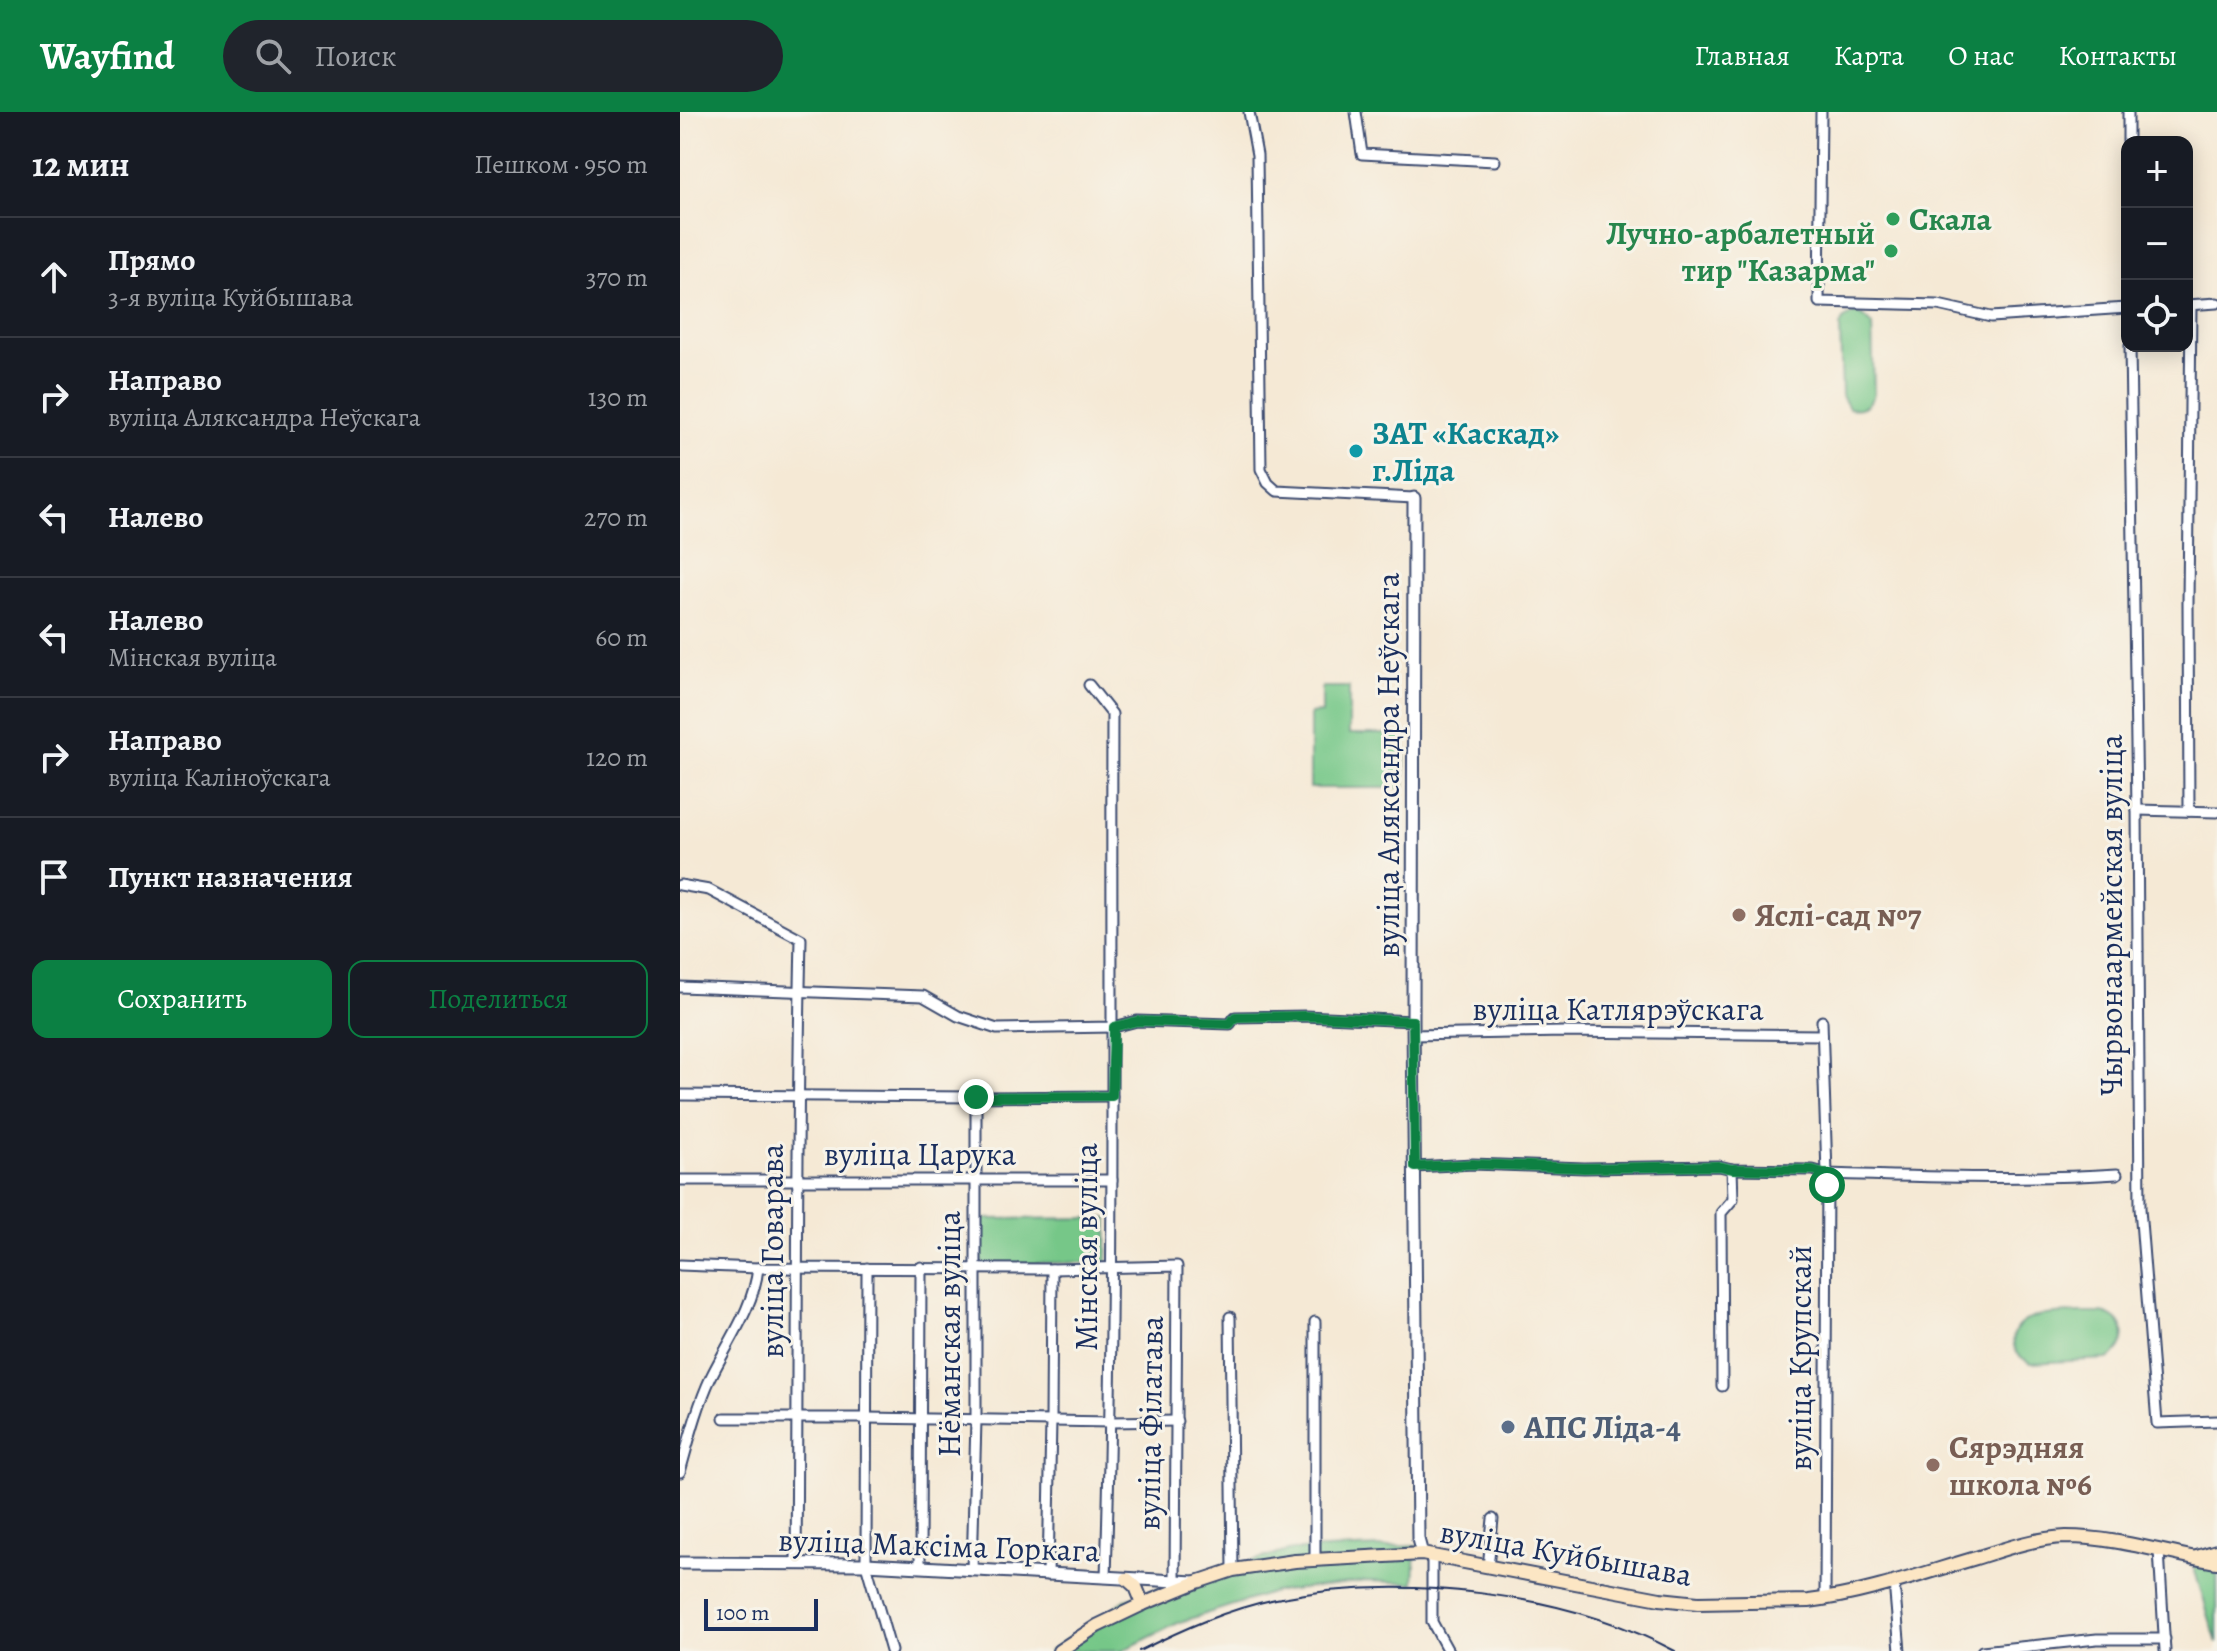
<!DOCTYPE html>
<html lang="ru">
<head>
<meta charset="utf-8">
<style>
  body { margin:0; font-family:Alegreya,serif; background:#20242c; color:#f1f3f6 }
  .controls { position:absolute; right:24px; top:24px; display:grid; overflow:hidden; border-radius:16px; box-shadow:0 4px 20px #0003 }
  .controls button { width:72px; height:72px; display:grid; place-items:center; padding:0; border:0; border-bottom:2px solid #363941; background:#171b24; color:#f1f3f6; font:40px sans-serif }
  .scale { position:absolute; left:24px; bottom:20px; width:114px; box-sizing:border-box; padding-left:8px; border:4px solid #1b2f5e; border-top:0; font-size:22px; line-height:28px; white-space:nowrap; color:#1b2f5e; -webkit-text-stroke:6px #f7f3e8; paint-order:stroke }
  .stop { position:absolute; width:24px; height:24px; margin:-18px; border:6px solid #0b8043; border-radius:50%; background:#fff }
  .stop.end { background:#0b8043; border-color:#fff; box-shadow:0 2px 8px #0008 }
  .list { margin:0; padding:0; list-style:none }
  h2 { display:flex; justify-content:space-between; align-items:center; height:104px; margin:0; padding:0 32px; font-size:34px }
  h2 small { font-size:26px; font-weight:400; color:#9ea1a6 }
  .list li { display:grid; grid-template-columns:52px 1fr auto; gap:24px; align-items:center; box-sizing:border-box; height:120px; padding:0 32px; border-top:2px solid #363941 }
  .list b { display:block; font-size:30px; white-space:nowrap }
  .list p { margin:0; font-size:26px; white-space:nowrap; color:#9ea1a6 }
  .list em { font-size:26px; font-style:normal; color:#9ea1a6 }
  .actions { display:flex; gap:16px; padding:24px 32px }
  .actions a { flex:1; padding:18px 0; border:2px solid #0b8043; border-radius:16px; text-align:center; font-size:28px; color:#0b8043 }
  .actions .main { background:#0b8043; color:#fff }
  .icon { flex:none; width:44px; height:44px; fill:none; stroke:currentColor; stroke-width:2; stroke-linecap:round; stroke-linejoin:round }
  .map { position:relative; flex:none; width:1537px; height:1539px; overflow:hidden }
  header { display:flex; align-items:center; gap:48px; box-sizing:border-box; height:112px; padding:0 40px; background:#0b8043; color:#fff }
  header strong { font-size:38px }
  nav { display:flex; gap:44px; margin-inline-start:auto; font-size:28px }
  .search { width:560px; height:72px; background:#20242c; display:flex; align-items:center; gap:20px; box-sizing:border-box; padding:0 28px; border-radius:44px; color:#9ea1a6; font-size:30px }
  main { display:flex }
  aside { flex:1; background:#171b24 }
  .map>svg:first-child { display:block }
</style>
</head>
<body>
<header>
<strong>Wayfind</strong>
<div class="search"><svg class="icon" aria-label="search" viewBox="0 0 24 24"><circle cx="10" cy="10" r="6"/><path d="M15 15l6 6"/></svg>Поиск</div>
<nav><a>Главная</a><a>Карта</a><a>О нас</a><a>Контакты</a></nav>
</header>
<main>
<aside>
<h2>12 мин<small>Пешком · 950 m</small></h2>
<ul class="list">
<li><svg class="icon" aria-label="ahead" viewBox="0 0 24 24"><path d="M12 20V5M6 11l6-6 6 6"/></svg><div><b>Прямо</b><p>3-я вуліца Куйбышава</p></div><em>370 m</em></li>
<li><svg class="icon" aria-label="right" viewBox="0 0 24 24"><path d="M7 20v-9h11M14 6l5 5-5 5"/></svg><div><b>Направо</b><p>вуліца Аляксандра Неўскага</p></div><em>130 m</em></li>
<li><svg class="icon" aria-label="left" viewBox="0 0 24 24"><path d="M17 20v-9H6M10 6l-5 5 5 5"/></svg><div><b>Налево</b></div><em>270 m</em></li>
<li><svg class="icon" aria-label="left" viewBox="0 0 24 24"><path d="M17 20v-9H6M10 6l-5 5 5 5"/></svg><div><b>Налево</b><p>Мінская вуліца</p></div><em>60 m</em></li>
<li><svg class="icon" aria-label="right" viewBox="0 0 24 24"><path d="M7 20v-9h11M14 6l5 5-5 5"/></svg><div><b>Направо</b><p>вуліца Каліноўскага</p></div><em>120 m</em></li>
<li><svg class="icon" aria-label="arrive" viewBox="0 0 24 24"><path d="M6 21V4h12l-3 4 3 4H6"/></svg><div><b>Пункт назначения</b></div></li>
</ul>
<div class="actions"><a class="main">Сохранить</a><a>Поделиться</a></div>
</aside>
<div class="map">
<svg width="1537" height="1539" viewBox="0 0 1537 1539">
  <rect width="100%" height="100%" fill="#f7f3e8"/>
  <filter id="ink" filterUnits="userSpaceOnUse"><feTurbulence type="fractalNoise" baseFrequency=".0125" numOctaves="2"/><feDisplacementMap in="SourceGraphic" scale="16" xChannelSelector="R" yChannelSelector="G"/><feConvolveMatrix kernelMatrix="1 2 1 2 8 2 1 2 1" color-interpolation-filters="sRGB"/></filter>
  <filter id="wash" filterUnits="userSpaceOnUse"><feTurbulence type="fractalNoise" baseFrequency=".006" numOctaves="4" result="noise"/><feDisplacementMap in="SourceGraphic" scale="32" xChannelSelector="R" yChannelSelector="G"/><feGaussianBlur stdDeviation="1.8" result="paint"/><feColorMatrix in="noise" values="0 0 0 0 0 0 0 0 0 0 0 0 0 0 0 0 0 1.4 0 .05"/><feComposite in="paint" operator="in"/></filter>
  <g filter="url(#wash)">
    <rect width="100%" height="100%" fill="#f5e9d5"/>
    <g fill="#76c788" stroke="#487b73" stroke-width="2">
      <path d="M1174,201C1183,203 1187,206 1192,213L1194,282C1189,295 1182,298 1169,296L1162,284L1160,214L1163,208Z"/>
      <polygon points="642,575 669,575 669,622 725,622 725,676 630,676 630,602 642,601"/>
      <polygon points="428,1106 427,1150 302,1152 302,1107"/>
      <path d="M1420,1201C1448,1204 1452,1235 1427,1247L1351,1251C1343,1247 1336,1243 1334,1233C1326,1195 1397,1202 1420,1201Z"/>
      <polygon points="736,1434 734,1471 687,1469 594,1480 500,1510 442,1539 370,1539 447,1487 520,1463 612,1438"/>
      <polygon points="1513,1453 1537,1460 1537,1531"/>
    </g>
  </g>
  <g filter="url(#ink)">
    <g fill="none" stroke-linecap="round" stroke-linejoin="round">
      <defs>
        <g id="minor">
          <polyline points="569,0 577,43 581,357 588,371 597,379 734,386"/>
          <polyline points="676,0 682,42 815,49"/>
          <polyline points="1141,0 1139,190 1258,193 1311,205 1447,196"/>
          <polyline points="1448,0 1448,30"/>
          <polyline points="1507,193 1537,191"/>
          <polyline points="1450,234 1457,698 1460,1096 1477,1311 1537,1309"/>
          <path d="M409,573L432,602C431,890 435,1178 426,1465"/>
          <polyline points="1457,698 1537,700"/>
          <polyline points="1509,699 1508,492 1511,193"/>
          <path d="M0,773L29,778L121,827C116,1035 118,1243 116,1451"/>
          <polyline points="0,875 243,884 278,904 317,917 434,915 457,909 550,912 555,905 625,904 733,909"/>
          <polyline points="1142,909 1147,1062 1145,1487"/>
          <polyline points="733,923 883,920 1142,923"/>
          <polyline points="0,983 296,985 432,984"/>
          <path d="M735,1055L793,1052L904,1056L1039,1054L1052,1057L1133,1058L1147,1062C1243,1065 1340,1068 1437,1062"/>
          <polyline points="0,1068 432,1068"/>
          <polyline points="0,1153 78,1156 372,1157 497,1154 495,1469"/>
          <polyline points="187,1156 186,1452 211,1539"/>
          <polyline points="550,1205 553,1458"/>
          <polyline points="635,1210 635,1447"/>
          <polyline points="1042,1274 1041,1101 1053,1087 1052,1057"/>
          <polyline points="44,1306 187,1306 431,1310 497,1309"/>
          <path d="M0,1360C9,1328 17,1295 31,1265C48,1230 74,1195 78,1156"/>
          <polyline points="1479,1438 1485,1539"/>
          <polyline points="752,1444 752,1510 768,1539"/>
          <polyline points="240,1455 241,1155"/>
          <polyline points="808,1455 813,1407"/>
          <polyline points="292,1459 296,1308 296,985"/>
          <polyline points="368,1463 371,1309 372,1157"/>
          <polyline points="1214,1470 1220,1539"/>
          <polyline points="1302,1539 1417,1527 1485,1527"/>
        </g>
        <g id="tertiary">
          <polyline points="734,386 733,909 738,1427 742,1442"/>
          <polyline points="0,1451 186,1452 515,1470"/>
        </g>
        <g id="secondary">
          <polyline points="1517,1445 1537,1439"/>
          <polyline points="447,1467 456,1475 463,1492"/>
          <path d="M379,1539L417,1514L463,1492L517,1470L553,1458L615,1449L742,1442L980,1487L1018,1491L1129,1489C1186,1482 1241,1462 1296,1446C1324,1437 1355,1426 1386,1425C1437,1425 1487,1442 1537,1450"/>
        </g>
      </defs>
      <use href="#minor" stroke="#3c4b70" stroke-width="13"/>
      <use href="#tertiary" stroke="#3c4b70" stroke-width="15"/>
      <use href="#secondary" stroke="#3c4b70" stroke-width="16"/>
      <use href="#minor" stroke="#fff" stroke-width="9"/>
      <use href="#tertiary" stroke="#fff" stroke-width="11"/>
      <use href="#secondary" stroke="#fce6c4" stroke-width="12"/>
      <path stroke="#1b2f5e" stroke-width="2" d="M459,1539C503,1517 548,1497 596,1487C721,1462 882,1479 995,1539"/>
    </g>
  </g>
  <g fill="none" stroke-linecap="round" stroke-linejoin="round" filter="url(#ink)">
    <polyline stroke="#0b8043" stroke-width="10" points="296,985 432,984 434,915 457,909 550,912 555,905 625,904 733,909 735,1055 793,1052 904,1056 1039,1054 1052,1057 1133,1058 1147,1062 1147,1073"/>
  </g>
  <g fill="#2e9e5b" stroke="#f7f3e8" stroke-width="3">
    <circle cx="1213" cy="107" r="8"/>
    <circle cx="1211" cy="139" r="8"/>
  </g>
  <circle fill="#0f9aa8" stroke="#f7f3e8" stroke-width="3" cx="676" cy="339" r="8"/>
  <g fill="#8d6e63" stroke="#f7f3e8" stroke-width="3">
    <circle cx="1059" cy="803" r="8"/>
    <circle cx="1253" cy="1353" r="8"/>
  </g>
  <circle fill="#5c6f8a" stroke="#f7f3e8" stroke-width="3" cx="828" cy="1315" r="8"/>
  <g text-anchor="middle" stroke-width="6" stroke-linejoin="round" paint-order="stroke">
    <g font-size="32" font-weight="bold" fill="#27864d" stroke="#f7f3e8" text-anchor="start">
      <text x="1229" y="118">Скала</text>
      <text x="1195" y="132" text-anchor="end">Лучно-арбалетный<tspan x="1195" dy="37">тир "Казарма"</tspan></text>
    </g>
    <g font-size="32" font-weight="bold" fill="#0d838f" stroke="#f7f3e8" text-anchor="start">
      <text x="692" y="332">ЗАТ «Каскад»<tspan x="692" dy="37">г.Ліда</tspan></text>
    </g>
    <g font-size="32" fill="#1b2f5e" stroke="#f7f3e8">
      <text transform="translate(708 653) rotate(-90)" y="11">вуліца Аляксандра Неўскага</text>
      <text transform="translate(1431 803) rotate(-90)" y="11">Чырвонаармейская вуліца</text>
      <text x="938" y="908">вуліца Катлярэўскага</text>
      <text x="240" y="1053">вуліца Царука</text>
      <text transform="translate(406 1135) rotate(-90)" y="11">Мінская вуліца</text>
      <text transform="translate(92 1139) rotate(-90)" y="11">вуліца Говарава</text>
      <text transform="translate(269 1222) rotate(-90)" y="11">Нёманская вуліца</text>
      <text transform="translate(1120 1246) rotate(-90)" y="11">вуліца Крупскай</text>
      <text transform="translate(470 1311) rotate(-89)" y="11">вуліца Філатава</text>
      <text transform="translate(259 1433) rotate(2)" y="11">вуліца Максіма Горкага</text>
      <text transform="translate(886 1441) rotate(10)" y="11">вуліца Куйбышава</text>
    </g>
    <g font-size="32" font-weight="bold" fill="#785e54" stroke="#f7f3e8" text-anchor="start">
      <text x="1075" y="814">Яслі-сад №7</text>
      <text x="1269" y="1346">Сярэдняя<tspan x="1269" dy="37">школа №6</tspan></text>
    </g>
    <g font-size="32" font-weight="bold" fill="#4e5e75" stroke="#f7f3e8" text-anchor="start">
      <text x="844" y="1326">АПС Ліда-4</text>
    </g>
  </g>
</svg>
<div class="controls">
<button>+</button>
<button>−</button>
<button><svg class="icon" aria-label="locate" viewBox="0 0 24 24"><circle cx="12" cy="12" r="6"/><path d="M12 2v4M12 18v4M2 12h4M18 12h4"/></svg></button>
</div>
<div class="scale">100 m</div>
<div class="stop" style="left:1147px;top:1073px"></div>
<div class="stop end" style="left:296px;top:985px"></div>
</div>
</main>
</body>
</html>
